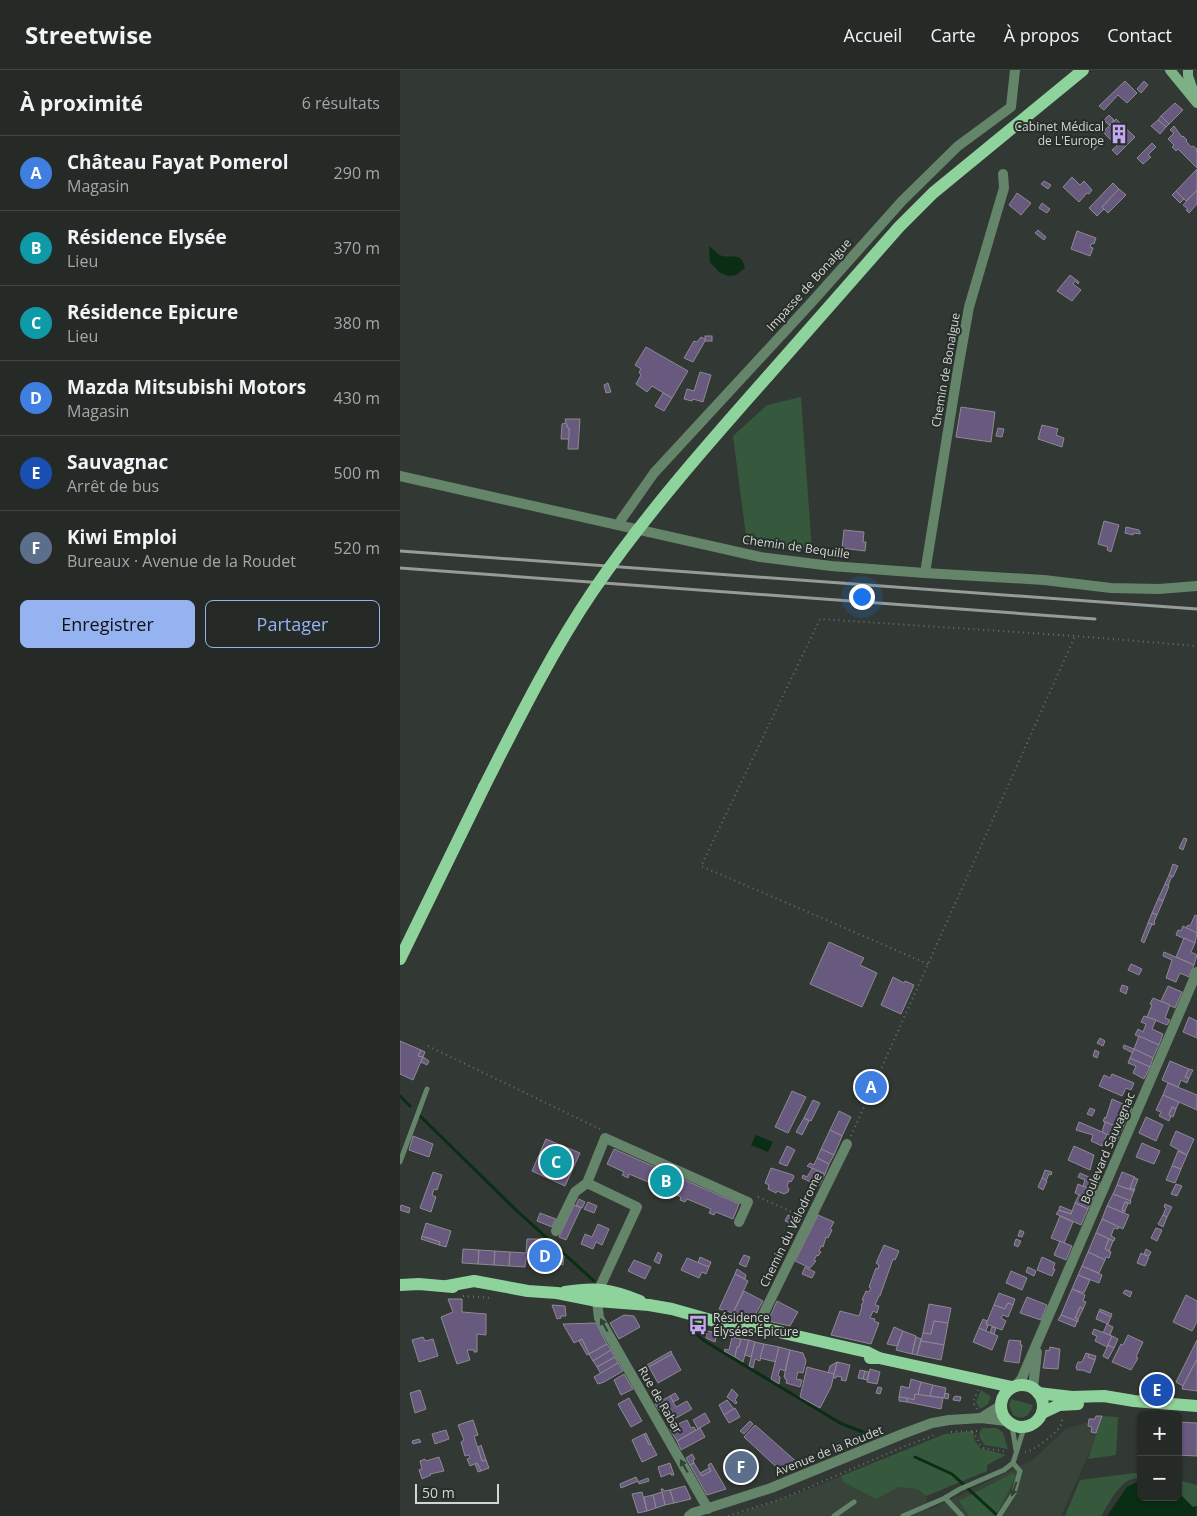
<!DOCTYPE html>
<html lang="fr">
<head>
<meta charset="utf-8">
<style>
  body { margin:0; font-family:"Open Sans",sans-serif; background:#323632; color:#f1f3f6 }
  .controls { position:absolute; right:15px; bottom:15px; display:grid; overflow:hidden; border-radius:8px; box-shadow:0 1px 4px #0004 }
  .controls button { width:45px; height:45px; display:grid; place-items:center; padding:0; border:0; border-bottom:1px solid #424643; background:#262a26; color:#f1f3f6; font:25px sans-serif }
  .scale { position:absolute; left:15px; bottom:12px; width:84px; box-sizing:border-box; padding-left:5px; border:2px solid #d3d6d3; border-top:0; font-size:14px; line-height:18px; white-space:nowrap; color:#d3d6d3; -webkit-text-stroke:4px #282e29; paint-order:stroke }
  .you { position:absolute; left:461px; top:526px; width:18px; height:18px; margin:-12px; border:4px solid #fff; border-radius:50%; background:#1a73e8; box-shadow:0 0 0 8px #1a73e833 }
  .badge { display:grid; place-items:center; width:32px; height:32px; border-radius:50%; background:#95b2f1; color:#fff; font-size:16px; font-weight:700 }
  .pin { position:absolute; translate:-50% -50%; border:2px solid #fff; box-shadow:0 1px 5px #0006 }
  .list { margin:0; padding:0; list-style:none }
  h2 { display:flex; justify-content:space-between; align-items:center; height:65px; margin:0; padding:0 20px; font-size:21px }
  h2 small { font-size:16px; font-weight:400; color:#a4a7a7 }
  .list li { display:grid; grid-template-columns:32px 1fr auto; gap:15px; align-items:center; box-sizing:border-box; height:75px; padding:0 20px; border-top:1px solid #424643 }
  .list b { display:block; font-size:19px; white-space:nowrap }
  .list p { margin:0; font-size:16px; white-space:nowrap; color:#a4a7a7 }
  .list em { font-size:16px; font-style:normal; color:#a4a7a7 }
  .actions { display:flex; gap:10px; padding:15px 20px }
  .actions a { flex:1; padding:11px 0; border:1px solid #95b2f1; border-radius:8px; text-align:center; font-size:18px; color:#95b2f1 }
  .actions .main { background:#95b2f1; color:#111 }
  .map { position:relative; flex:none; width:797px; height:1446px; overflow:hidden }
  header { display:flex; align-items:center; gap:30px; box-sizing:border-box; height:70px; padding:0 25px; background:#262a26; border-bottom:1px solid #424643 }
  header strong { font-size:24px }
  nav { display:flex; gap:28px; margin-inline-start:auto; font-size:18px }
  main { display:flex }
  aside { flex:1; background:#262a26 }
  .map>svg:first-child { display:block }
</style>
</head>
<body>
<header>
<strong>Streetwise</strong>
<nav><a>Accueil</a><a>Carte</a><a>À propos</a><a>Contact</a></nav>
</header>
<main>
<aside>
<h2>À proximité<small>6 résultats</small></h2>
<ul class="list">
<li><span class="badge" style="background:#3f7fe0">A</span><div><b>Château Fayat Pomerol</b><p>Magasin</p></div><em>290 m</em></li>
<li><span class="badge" style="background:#0f9aa8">B</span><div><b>Résidence Elysée</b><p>Lieu</p></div><em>370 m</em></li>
<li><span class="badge" style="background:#0f9aa8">C</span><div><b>Résidence Epicure</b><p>Lieu</p></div><em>380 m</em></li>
<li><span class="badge" style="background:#3f7fe0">D</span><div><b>Mazda Mitsubishi Motors</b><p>Magasin</p></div><em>430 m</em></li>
<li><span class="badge" style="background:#1a4fb4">E</span><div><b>Sauvagnac</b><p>Arrêt de bus</p></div><em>500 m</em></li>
<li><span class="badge" style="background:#5c6f8a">F</span><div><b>Kiwi Emploi</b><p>Bureaux · Avenue de la Roudet</p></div><em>520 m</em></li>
</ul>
<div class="actions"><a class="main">Enregistrer</a><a>Partager</a></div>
</aside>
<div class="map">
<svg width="797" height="1446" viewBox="0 0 797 1446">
  <rect width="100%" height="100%" fill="#323833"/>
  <polygon fill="#38433a" points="701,1349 692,1377 661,1446 333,1446 415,1417 441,1406 443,1412 476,1429 499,1417 517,1419 526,1426 529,1440 632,1390 667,1358"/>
  <g fill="#36593d">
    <polygon points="401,327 412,481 347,474 333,366 367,335"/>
    <polygon points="581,1320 591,1327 588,1334 580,1339 576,1332"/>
    <path d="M611,1329L633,1335C630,1345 624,1351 613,1345L609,1335Z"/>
    <polygon points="702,1346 718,1347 716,1385 688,1389"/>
    <path d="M582,1358H597L603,1363L608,1379L585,1375C580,1369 577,1365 582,1358Z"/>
    <polygon points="573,1361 574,1369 580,1378 606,1385 587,1395 587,1401 526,1426 517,1419 499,1417 476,1429 443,1412 441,1406 545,1364"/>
    <polygon points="613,1403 616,1406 596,1446 569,1446 559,1431"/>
    <path d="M735,1403H741V1409C723,1403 709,1434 701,1446H665L680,1410Z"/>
    <polygon points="778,1410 797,1415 797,1441 778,1424"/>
  </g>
  <g fill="#092e14">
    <path d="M309,176C313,179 318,185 322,186C333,188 342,182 345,198L336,205L328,206L319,202L310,192Z"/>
    <polygon points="356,1065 373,1072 368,1082 351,1075"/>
    <polygon points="741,1410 741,1427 778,1427 778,1422 793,1437 797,1436 796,1446 707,1446 727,1417"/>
  </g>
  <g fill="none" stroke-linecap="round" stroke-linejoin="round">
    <g stroke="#092e14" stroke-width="3">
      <polyline points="0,1026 10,1036"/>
      <polyline points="18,1044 115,1139 194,1211"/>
      <polyline points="292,1260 303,1270 440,1353 473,1366"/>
      <polyline points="515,1387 552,1404 598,1446"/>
    </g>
  </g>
  <g fill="#68597f" stroke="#8d8a91">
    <polygon points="725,11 737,23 727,33 718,25 704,40 699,36"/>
    <polygon points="744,11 748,15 741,23 737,19"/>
    <polygon points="775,33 783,40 769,54 761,46"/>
    <polygon points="709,45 714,50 709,55 704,50"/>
    <polygon points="761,46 769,54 766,57 758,50"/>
    <polygon points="716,49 735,67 717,85 712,80 717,76 703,62"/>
    <polygon points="758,50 766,57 760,64 751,56"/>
    <polygon points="774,56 782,67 783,66 787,70 786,71 791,77 793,76 797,79 796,81 797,82 797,98 778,79 776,81 772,77 774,75 768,69 774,63 770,60"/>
    <polygon points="698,67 702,71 694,80 691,78 695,73 693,71"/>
    <polygon points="752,73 756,77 748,85 751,87 743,94 737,88"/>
    <polygon points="797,99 797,120 786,131 776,121"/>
    <polygon points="672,107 680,115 684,111 692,120 689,124 687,123 679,132 663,117"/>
    <polygon points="644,111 651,115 648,119 641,114"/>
    <polygon points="713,113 719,119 702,137 704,139 697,146 689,138"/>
    <polygon points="719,119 726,125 708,143 702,137"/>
    <polygon points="797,120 797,134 789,143 786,140 788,139 783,135"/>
    <polygon points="776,121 784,129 780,133 772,125"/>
    <polygon points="617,123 631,133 621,145 609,135"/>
    <polygon points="642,133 650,139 647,143 639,138"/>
    <polygon points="638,160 646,167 644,170 635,163"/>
    <polygon points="677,161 696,168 694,174 692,173 690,177 693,178 690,186 671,179"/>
    <polygon points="670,205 679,212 678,214 675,211 673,214 681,220 672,231 657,221"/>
    <rect x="305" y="266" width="7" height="5"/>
    <polygon points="301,267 305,269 305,271 293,292 284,288 294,271 297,272"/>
    <polygon points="246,277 288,301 272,328 252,316 247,322 236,314 241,305 239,302 241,299 235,295"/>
    <polygon points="300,302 311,305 303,332 293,329 292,331 284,329 287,319 294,321"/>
    <polygon points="208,313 211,322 206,323 204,315"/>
    <polygon points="263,323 272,328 264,341 255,336"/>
    <polygon points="561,337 595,342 591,372 556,367"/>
    <polygon points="165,349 180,349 178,379 168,379 169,358 167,357"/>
    <polygon points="165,353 167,354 167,357 169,358 169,369 161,369 162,354"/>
    <polygon points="642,355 658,359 656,365 664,368 662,377 638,369"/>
    <polygon points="598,358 604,359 602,367 596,366"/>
    <polygon points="704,451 719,455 711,482 707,480 708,477 698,474"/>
    <polygon points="726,457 739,460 740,462 740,464 734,463 733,465 725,463"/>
    <polygon points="444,460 464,462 463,472 466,472 465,481 442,478"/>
    <polygon points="784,768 787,769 783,780 779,778"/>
    <polygon points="773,794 778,796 773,807 769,805"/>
    <polygon points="769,805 772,806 768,816 765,814"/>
    <polygon points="765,814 769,816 763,831 758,829"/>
    <polygon points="758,829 763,831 757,845 752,843"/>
    <polygon points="752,843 757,845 754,852 755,853 754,855 748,853"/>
    <polygon points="795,845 797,846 797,863 786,858 788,855 790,856"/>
    <polygon points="748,853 752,854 744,873 741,871"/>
    <polygon points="783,856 797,863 795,873 776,865 778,860 781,861"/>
    <polygon points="784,868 795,873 791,882 797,885 794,895 776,887"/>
    <polygon points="429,872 464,888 460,895 477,903 462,937 410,914"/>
    <polygon points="764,882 794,895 789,907 780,903 776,912 766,908 772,890 763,886"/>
    <polygon points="731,894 742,899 739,905 728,900"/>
    <polygon points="493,907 504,913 505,911 514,915 501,944 481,935"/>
    <polygon points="722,915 728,917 726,924 720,921"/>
    <polygon points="768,916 782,922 775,938 761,931"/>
    <polygon points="753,928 770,935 765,948 770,950 767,955 747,947 752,935 750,934"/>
    <polygon points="744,946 756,950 752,959 763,964 759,975 735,965 738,959 743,962 746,954 741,952"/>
    <polygon points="789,947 797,951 797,968 783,962"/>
    <polygon points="739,966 759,975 753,988 734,979"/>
    <polygon points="700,968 705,971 703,976 697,973"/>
    <polygon points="0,971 21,980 18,986 23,987 13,1010 0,1004"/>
    <polygon points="724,975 734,979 733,983 723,978"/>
    <polygon points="734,979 753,988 750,997 730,988"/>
    <polygon points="21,980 25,982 23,987 18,986"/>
    <polygon points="695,980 699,982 697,988 693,986"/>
    <polygon points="23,987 29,991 27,995 21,992"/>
    <polygon points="730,988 750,997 744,1009 733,1003 736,996 728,993"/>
    <polygon points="770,991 789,999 785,1007 789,1008 787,1013 781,1010 778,1017 762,1010"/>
    <polygon points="789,999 793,1000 789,1008 785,1007"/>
    <polygon points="712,1004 734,1013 731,1020 726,1018 722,1026 699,1016 704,1005 710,1008"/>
    <polygon points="768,1013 797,1025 797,1040 763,1025"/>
    <polygon points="392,1021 406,1027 388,1063 375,1057"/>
    <polygon points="763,1025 779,1032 776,1039 772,1037 769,1045 771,1046 769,1051 759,1046 761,1042 756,1040"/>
    <polygon points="712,1029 732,1038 722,1059 703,1051 705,1047 706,1048"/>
    <polygon points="413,1030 420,1033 411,1051 404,1048"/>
    <polygon points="772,1037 776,1039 773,1047 769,1045"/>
    <polygon points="690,1038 695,1040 692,1046 687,1044"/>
    <polygon points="439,1041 451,1047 442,1066 430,1060"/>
    <polygon points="746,1047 763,1055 756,1071 739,1063"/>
    <polygon points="404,1048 409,1051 402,1065 396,1062"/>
    <polygon points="679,1052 707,1064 702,1076 691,1071 693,1065 676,1060"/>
    <polygon points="705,1052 722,1059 718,1069 702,1062"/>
    <polygon points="430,1060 442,1066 434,1085 421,1079"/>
    <polygon points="776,1061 794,1069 787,1085 770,1075"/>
    <polygon points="13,1066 33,1074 29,1087 9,1080"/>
    <polygon points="146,1069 180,1083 165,1116 132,1101"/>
    <polygon points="742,1073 760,1081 754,1094 736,1087"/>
    <polygon points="387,1076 395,1080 387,1096 379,1093"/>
    <polygon points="674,1076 694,1085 690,1100 668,1090"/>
    <polygon points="214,1079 339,1134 333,1149 316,1142 314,1145 309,1143 311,1139 287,1129 285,1132 280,1130 281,1127 258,1116 256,1120 251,1118 253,1114 229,1104 228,1108 222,1105 224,1102 207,1094"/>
    <polygon points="421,1079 434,1085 429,1094 417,1088"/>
    <polygon points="778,1081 787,1085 781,1099 772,1096"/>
    <polygon points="417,1088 429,1094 425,1104 407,1096 410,1093 414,1095"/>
    <polygon points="772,1096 781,1099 775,1113 766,1110"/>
    <polygon points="371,1098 393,1105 394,1107 391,1112 389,1111 387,1116 389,1119 388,1122 384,1124 377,1121 376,1123 368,1119 369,1115 365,1113"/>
    <polygon points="412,1099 412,1098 425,1104 419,1116 402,1108 403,1105 407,1107"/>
    <polygon points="645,1100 652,1102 651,1105 649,1104 646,1111 642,1108"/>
    <polygon points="33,1102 42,1105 37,1120 34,1119 32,1125 36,1127 31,1142 20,1138"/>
    <polygon points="722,1102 735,1107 730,1118 735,1119 734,1121 717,1115"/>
    <polygon points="680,1103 700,1112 696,1122 683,1116 685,1110 678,1107"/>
    <polygon points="642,1108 647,1111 643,1120 638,1117"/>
    <polygon points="734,1108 738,1109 734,1119 730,1118"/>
    <polygon points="678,1114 696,1122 692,1131 675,1123"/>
    <polygon points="776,1114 782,1116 777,1126 771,1124"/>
    <polygon points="717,1115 734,1121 730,1131 713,1124"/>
    <polygon points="713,1124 731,1131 730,1134 725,1132 722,1140 725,1141 724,1143 707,1136"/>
    <polygon points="679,1125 692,1131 688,1139 675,1133"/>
    <polygon points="179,1129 185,1132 182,1138 176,1135"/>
    <polygon points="188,1132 197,1136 194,1143 184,1139"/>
    <polygon points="725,1132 728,1133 725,1141 722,1140"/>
    <polygon points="675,1133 688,1139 681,1155 656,1144 659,1140 671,1144"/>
    <polygon points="765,1134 772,1137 767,1147 763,1145 766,1138 764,1137"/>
    <polygon points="1,1135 10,1138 9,1143 0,1140"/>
    <polygon points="174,1135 181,1138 166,1170 159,1167"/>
    <polygon points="660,1136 672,1141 671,1144 659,1140"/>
    <polygon points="707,1136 729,1145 723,1159 702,1149"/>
    <polygon points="140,1143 156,1149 152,1157 137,1151"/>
    <polygon points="388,1145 397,1149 395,1155 385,1151"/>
    <polygon points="418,1145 434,1152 430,1159 432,1160 428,1168 426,1167 423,1177 421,1176 419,1181 421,1182 418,1186 417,1185 414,1190 416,1191 410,1198 395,1191"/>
    <polygon points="763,1145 767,1147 763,1157 758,1154"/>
    <polygon points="660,1146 673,1152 664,1173 651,1168"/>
    <polygon points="702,1149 719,1157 718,1159 714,1158 711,1166 715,1168 714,1171 696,1163"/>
    <polygon points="26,1153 51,1161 46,1177 39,1175 40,1172 22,1166"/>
    <polygon points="198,1154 209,1159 202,1175 196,1172 193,1179 181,1174 185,1164 192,1167"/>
    <polygon points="756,1158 762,1160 757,1171 751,1168"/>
    <polygon points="620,1160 624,1162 622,1167 618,1166"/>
    <polygon points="696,1163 709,1169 705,1179 711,1182 709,1188 706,1187 705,1190 688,1182"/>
    <polygon points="22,1166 40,1172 39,1175 21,1169"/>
    <polygon points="127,1169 146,1169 164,1186 163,1195 144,1192 144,1189 126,1188 125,1197 109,1196 110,1182 126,1183"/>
    <polygon points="616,1169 621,1171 618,1177 614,1175"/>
    <polygon points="709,1169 713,1171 709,1181 705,1179"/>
    <polygon points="660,1171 672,1176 666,1190 654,1185"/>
    <polygon points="484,1175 499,1181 495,1190 493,1189 480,1226 479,1226 475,1235 479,1236 477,1243 473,1241 470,1248 475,1249 474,1251 479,1253 471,1274 431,1265 440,1241 459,1246 462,1237 461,1236 464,1230 462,1230 466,1221 469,1222 471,1218 469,1217 476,1198 478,1199 479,1195 476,1193"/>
    <polygon points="63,1179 79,1180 78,1194 62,1193"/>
    <polygon points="746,1179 751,1182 749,1186 744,1184"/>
    <polygon points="79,1180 95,1181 94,1195 78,1194"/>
    <polygon points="95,1181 110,1182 109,1196 94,1195"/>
    <polygon points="258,1182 262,1185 259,1194 254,1191"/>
    <polygon points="688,1182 705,1190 699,1203 682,1196"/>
    <polygon points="741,1183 749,1187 745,1196 737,1193"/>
    <polygon points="344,1185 350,1187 346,1197 339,1194"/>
    <polygon points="300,1187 311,1192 309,1197 298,1193"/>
    <polygon points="642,1187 655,1193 653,1199 655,1199 652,1206 637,1200"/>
    <polygon points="287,1188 309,1197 306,1204 302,1202 299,1208 281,1200"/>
    <polygon points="234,1190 251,1197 245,1209 228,1201"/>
    <polygon points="682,1196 702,1205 699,1213 678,1205"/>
    <polygon points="405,1197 415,1202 412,1208 402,1204"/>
    <polygon points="628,1197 636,1201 634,1206 626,1202"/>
    <polygon points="337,1199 346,1205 345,1209 335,1204"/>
    <polygon points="611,1201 627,1208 622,1220 606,1213"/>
    <polygon points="335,1204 348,1211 333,1243 319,1239"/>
    <polygon points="678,1205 690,1210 684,1223 672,1219"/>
    <polygon points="672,1219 685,1225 683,1231 686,1232 683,1239 680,1237 675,1248 678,1249 678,1252 661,1245"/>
    <polygon points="725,1220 732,1222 730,1227 723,1223"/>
    <polygon points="344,1221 363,1231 354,1247 333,1243"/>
    <polygon points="599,1223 615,1229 613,1235 608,1233 605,1239 594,1235"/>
    <polygon points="786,1225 797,1231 797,1252 792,1261 773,1252"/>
    <polygon points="627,1227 647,1235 641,1250 620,1243"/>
    <polygon points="48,1229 62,1229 62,1242 86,1244 86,1265 77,1264 77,1282 74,1282 74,1280 67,1280 70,1290 57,1294 41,1247 53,1242"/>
    <polygon points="377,1231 398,1242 390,1256 368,1251"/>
    <polygon points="608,1233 613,1235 608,1247 603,1245 601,1248 606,1251 602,1260 586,1254 594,1235 605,1239"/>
    <polygon points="529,1234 551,1238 548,1253 534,1251 531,1264 523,1263"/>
    <polygon points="152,1235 165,1236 166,1246 161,1246 161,1248 157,1249"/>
    <polygon points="680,1237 683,1239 678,1249 675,1248"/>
    <polygon points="700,1239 712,1244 711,1247 699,1241"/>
    <polygon points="699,1241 711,1247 708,1254 696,1249"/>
    <polygon points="224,1245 234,1246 240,1257 219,1269 210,1253"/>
    <polygon points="661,1245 677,1251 675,1257 658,1250"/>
    <polygon points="583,1249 587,1251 586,1254 588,1255 586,1261 579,1258"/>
    <polygon points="534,1251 548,1253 544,1275 521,1271 523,1263 531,1264"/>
    <polygon points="196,1253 207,1274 189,1284 182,1269 174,1273 163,1254"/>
    <polygon points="707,1254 713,1257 710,1265 703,1263"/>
    <polygon points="494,1257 503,1261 497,1276 487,1274"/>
    <polygon points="592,1257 596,1258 594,1264 590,1262"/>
    <polygon points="579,1258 598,1266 592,1280 573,1272"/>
    <polygon points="694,1259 712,1266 707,1277 695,1271 697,1266 692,1264"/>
    <polygon points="307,1261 317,1263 315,1272 306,1268"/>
    <polygon points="503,1261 516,1266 512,1284 496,1280"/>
    <polygon points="728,1265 743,1272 736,1287 738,1288 731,1300 712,1292 721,1274 723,1275"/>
    <polygon points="712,1266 718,1269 714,1278 708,1275"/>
    <polygon points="23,1267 25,1271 33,1269 38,1286 19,1292 12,1270"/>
    <polygon points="332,1267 341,1269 339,1277 337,1277 335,1287 324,1281 325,1279 329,1280"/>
    <polygon points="516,1267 521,1269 517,1285 512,1284"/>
    <polygon points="182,1269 189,1284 187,1285 179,1271"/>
    <polygon points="341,1269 349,1270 343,1292 335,1287 337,1277 339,1277"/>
    <polygon points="349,1270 355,1272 351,1287 345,1285"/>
    <polygon points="609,1270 621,1271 620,1275 622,1275 619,1293 604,1291"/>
    <polygon points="797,1270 797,1289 783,1316 776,1312"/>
    <polygon points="521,1271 544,1275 541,1290 517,1285"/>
    <polygon points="355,1272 364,1274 360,1291 355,1289 353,1298 349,1296"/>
    <polygon points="207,1274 211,1280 193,1291 189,1284"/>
    <polygon points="364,1274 379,1277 376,1292 360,1288"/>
    <polygon points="708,1275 714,1278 708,1289 703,1286"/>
    <polygon points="379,1277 390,1280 385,1301 380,1299 378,1305 380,1307 379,1314 371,1309"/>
    <polygon points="650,1277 660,1279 658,1299 643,1298 646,1280 649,1281"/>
    <polygon points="211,1280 215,1287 197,1297 193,1291"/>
    <polygon points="390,1280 403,1283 406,1291 403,1303 398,1302 396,1309 402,1310 400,1317 386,1313 387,1310 385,1309 385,1307 384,1307"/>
    <polygon points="271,1281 272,1284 249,1297 247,1295"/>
    <polygon points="686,1283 689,1284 688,1287 695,1290 690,1303 682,1300 677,1300 676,1297 678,1292 682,1292"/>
    <polygon points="272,1284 281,1300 258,1313 249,1297"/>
    <polygon points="689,1284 696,1286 695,1290 688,1287"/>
    <polygon points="215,1287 218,1293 201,1304 197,1297"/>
    <polygon points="797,1289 797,1321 782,1319 783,1316"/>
    <polygon points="437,1292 450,1295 446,1311 441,1310 442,1307 436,1306 436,1308 433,1308"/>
    <polygon points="437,1292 434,1304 428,1303 430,1296"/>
    <polygon points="218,1293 223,1301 204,1312 198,1314 194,1307"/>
    <polygon points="407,1297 434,1304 431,1317 420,1338 400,1327"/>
    <polygon points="470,1299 480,1302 477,1314 467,1312"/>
    <polygon points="460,1300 465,1301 463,1309 458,1308"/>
    <polygon points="465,1301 469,1302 467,1310 463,1309"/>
    <polygon points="224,1304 233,1319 221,1325 214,1310"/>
    <polygon points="511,1309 521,1312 518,1325 515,1324 514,1330 499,1327 501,1316 509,1318"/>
    <polygon points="521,1312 533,1315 530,1326 518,1325"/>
    <polygon points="533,1315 546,1318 544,1328 530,1326"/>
    <polygon points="478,1317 482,1318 480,1324 476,1323"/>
    <polygon points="332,1319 338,1325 335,1330 337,1332 336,1334 327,1327"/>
    <polygon points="20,1320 26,1339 15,1343 10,1323"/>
    <polygon points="275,1323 279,1329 273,1332 270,1326"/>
    <polygon points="545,1323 549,1324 548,1329 544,1328"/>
    <polygon points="515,1324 543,1328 541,1339 507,1332 507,1328 514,1330"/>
    <polygon points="270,1326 276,1337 287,1331 292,1339 269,1352 262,1338 259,1340 255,1334"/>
    <polygon points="556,1326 561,1327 560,1331 553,1330 554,1327"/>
    <polygon points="499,1327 507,1328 507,1332 499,1331"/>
    <polygon points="229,1328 242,1351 231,1357 218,1334"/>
    <polygon points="327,1330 334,1339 324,1345 319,1335"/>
    <polygon points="335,1338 340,1347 329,1353 324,1345"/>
    <polygon points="305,1343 310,1352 298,1359 293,1350"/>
    <polygon points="696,1346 702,1346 696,1363 691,1362 692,1357 688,1356 689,1349 695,1349"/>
    <polygon points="73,1350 78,1365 74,1366 82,1391 86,1390 89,1398 81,1401 77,1393 70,1396 67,1389 70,1388 69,1385 65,1386 61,1372 64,1370 58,1355"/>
    <polygon points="287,1350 291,1358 294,1357 296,1360 277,1371 272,1363 281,1358 278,1354"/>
    <polygon points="350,1351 353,1354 344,1364 340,1361"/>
    <polygon points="778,1352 797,1353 797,1386 778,1385"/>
    <polygon points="278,1354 281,1358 272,1363 270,1359"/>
    <polygon points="355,1355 399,1394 384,1404 344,1367"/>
    <polygon points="300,1358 305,1367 281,1380 277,1371"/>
    <polygon points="46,1360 49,1369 35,1374 32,1364"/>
    <polygon points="246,1363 251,1374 249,1375 244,1364"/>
    <polygon points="244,1364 249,1375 251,1374 257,1385 242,1392 232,1370"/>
    <polygon points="19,1369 21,1372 13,1374 12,1371"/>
    <polygon points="81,1375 86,1390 82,1391 78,1377"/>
    <polygon points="292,1384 295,1389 293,1390 294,1393 290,1395 286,1388"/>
    <polygon points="343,1384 351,1396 343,1401 344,1404 334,1410 325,1395"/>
    <polygon points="39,1387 44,1401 30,1404 31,1405 22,1409 19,1400 22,1399 20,1391 25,1389 26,1391"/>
    <polygon points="77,1393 81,1401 78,1402 75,1394"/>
    <polygon points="270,1393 274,1405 271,1405 271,1403 261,1407 258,1397"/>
    <polygon points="294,1393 302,1406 311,1401 308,1395 311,1393 326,1419 307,1425 290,1395"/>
    <polygon points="351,1396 352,1399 344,1404 343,1401"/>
    <polygon points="309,1398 311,1401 302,1406 300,1403"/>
    <polygon points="236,1407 238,1411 221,1418 220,1414"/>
    <polygon points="248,1408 249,1411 239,1414 238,1412"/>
    <polygon points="285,1416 291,1429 274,1433 270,1420"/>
    <polygon points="261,1419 263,1419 264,1421 270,1420 274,1433 265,1435"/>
    <polygon points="242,1422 247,1441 238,1443 232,1424"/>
    <polygon points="262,1422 265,1435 256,1438 253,1425"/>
    <polygon points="253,1425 256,1438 247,1441 244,1427"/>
  </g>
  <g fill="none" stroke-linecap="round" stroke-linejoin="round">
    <g stroke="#6b706c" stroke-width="2" stroke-dasharray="1 4" stroke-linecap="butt">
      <polyline points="528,894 301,796 420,549 675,566 797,576"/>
      <polyline points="28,976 200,1059"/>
      <polyline points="451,1066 675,566"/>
      <polyline points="358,1127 399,1145"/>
      <polyline points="63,1226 93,1228"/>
      <polyline points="577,1339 573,1332 578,1320"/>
      <polyline points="551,1362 579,1361"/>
      <polyline points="572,1362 578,1369 579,1374 584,1378 608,1382"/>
      <path d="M625,1382C634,1381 654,1365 659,1358C662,1354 662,1350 662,1346"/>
      <polyline points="328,1446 384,1428 503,1377 537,1364"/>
    </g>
    <g stroke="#64856a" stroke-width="5">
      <polyline points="0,1092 27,1019"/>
      <polyline points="612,1356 616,1380"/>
      <polyline points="545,1428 562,1446"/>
      <polyline points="434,1446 454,1432"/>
      <polyline points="503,1446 545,1428 560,1419 604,1400 613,1393 624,1358"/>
      <polyline points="599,1446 614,1423 620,1401 613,1393"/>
    </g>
    <g stroke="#64856a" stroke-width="10">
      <polyline points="0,406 360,487 431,496 525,503 644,510 711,518 759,519 797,516"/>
      <polyline points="219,455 221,450 254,403 411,233 502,131 558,76 611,37 615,0"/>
      <polyline points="525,503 558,299 569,237 604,118 603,104"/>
      <polyline points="187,1113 205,1068 348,1132 339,1152"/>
      <polyline points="156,1161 175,1122 187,1113 237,1137 199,1219"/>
      <polyline points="197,1231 199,1248 308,1439"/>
      <polyline points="357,1257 447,1074"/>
      <polyline points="616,1316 622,1308 627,1296 797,902"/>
      <polyline points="633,1318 637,1282"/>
    </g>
    <g stroke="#64856a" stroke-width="10">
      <polyline points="581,1348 600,1336"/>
      <polyline points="289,1446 293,1443 371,1418 505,1363 532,1353 549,1350 581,1348 606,1351"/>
    </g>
    <g stroke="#7cb186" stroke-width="10">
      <polyline points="770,0 797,33"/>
      <polyline points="788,0 788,6 796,29"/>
    </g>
    <g stroke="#8ed39c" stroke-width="12">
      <polyline points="368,306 499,157 533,123 683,0"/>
      <polyline points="0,889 84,717"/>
      <polyline points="0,1215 19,1214 53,1217"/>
      <polyline points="47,1216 74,1211 128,1221 157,1223 197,1231 249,1235 272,1239 325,1254 339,1252"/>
      <path d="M165,1222C196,1217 211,1219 240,1231"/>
      <polyline points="332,1250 357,1257 467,1282 479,1288"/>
      <polyline points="470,1288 479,1288 612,1317"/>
      <circle cx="622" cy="1336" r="21"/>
      <polyline points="638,1323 672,1327 704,1326 734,1331 797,1336"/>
      <polyline points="642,1343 659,1335 678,1334"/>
    </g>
    <g stroke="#989c99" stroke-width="3">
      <polyline points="0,481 797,539"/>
      <polyline points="0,498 695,549"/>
    </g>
    <path stroke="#8ed39c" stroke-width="12" d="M84,717C118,650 151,583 193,521C245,445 307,375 368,306"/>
  </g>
  <defs><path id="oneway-solid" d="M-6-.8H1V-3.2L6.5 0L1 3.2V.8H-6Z" transform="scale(1.25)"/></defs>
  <g fill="#343f36">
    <use href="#oneway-solid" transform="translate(204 1255) rotate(-119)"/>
    <use href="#oneway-solid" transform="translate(284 1396) rotate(-120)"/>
    <use href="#oneway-solid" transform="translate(614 1419) rotate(109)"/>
  </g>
  <defs>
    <symbol id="building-bare" viewBox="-9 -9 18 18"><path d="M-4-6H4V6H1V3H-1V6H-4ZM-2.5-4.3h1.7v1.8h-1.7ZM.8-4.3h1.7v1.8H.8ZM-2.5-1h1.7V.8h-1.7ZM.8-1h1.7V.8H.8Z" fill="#c4a7f1" stroke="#282e29" stroke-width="2.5" paint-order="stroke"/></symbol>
    <symbol id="bus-bare" viewBox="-9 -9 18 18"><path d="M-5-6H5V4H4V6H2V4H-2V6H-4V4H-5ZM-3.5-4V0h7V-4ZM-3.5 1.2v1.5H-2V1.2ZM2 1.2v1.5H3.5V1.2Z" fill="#c4a7f1" stroke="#282e29" stroke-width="2.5" paint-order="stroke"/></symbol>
  </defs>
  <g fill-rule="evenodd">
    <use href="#building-bare" x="705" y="50" width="28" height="28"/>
    <use href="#bus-bare" x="284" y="1241" width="28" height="28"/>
  </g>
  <g text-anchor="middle" stroke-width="4" stroke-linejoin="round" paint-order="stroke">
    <g font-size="12" fill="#d3d6d3" stroke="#282e29" text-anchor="end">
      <text x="704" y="61">Cabinet Médical<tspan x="704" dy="14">de L'Europe</tspan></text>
      <text x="313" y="1252" text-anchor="start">Résidence<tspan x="313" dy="14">Élysées Épicure</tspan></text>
    </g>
    <g font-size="12" fill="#d3d6d3" stroke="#282e29">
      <text transform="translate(409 215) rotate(-48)" y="4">Impasse de Bonalgue</text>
      <text transform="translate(546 300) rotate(-80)" y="4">Chemin de Bonalgue</text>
      <text transform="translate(396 477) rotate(8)" y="4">Chemin de Bequille</text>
      <text transform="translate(708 1078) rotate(-67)" y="4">Boulevard Sauvagnac</text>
      <text transform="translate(391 1160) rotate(-64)" y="4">Chemin du Vélodrome</text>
      <text transform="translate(260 1330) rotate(60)" y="4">Rue de Rabar</text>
      <text transform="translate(429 1381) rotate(-22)" y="4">Avenue de la Roudet</text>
    </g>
  </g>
</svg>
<div class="controls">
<button>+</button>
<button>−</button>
</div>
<div class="scale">50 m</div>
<div class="you"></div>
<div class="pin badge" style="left:471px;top:1017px;background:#3f7fe0">A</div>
<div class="pin badge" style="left:266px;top:1111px;background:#0f9aa8">B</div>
<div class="pin badge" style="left:156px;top:1092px;background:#0f9aa8">C</div>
<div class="pin badge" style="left:145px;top:1186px;background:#3f7fe0">D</div>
<div class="pin badge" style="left:757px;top:1320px;background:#1a4fb4">E</div>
<div class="pin badge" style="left:341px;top:1397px;background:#5c6f8a">F</div>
</div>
</main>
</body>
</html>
